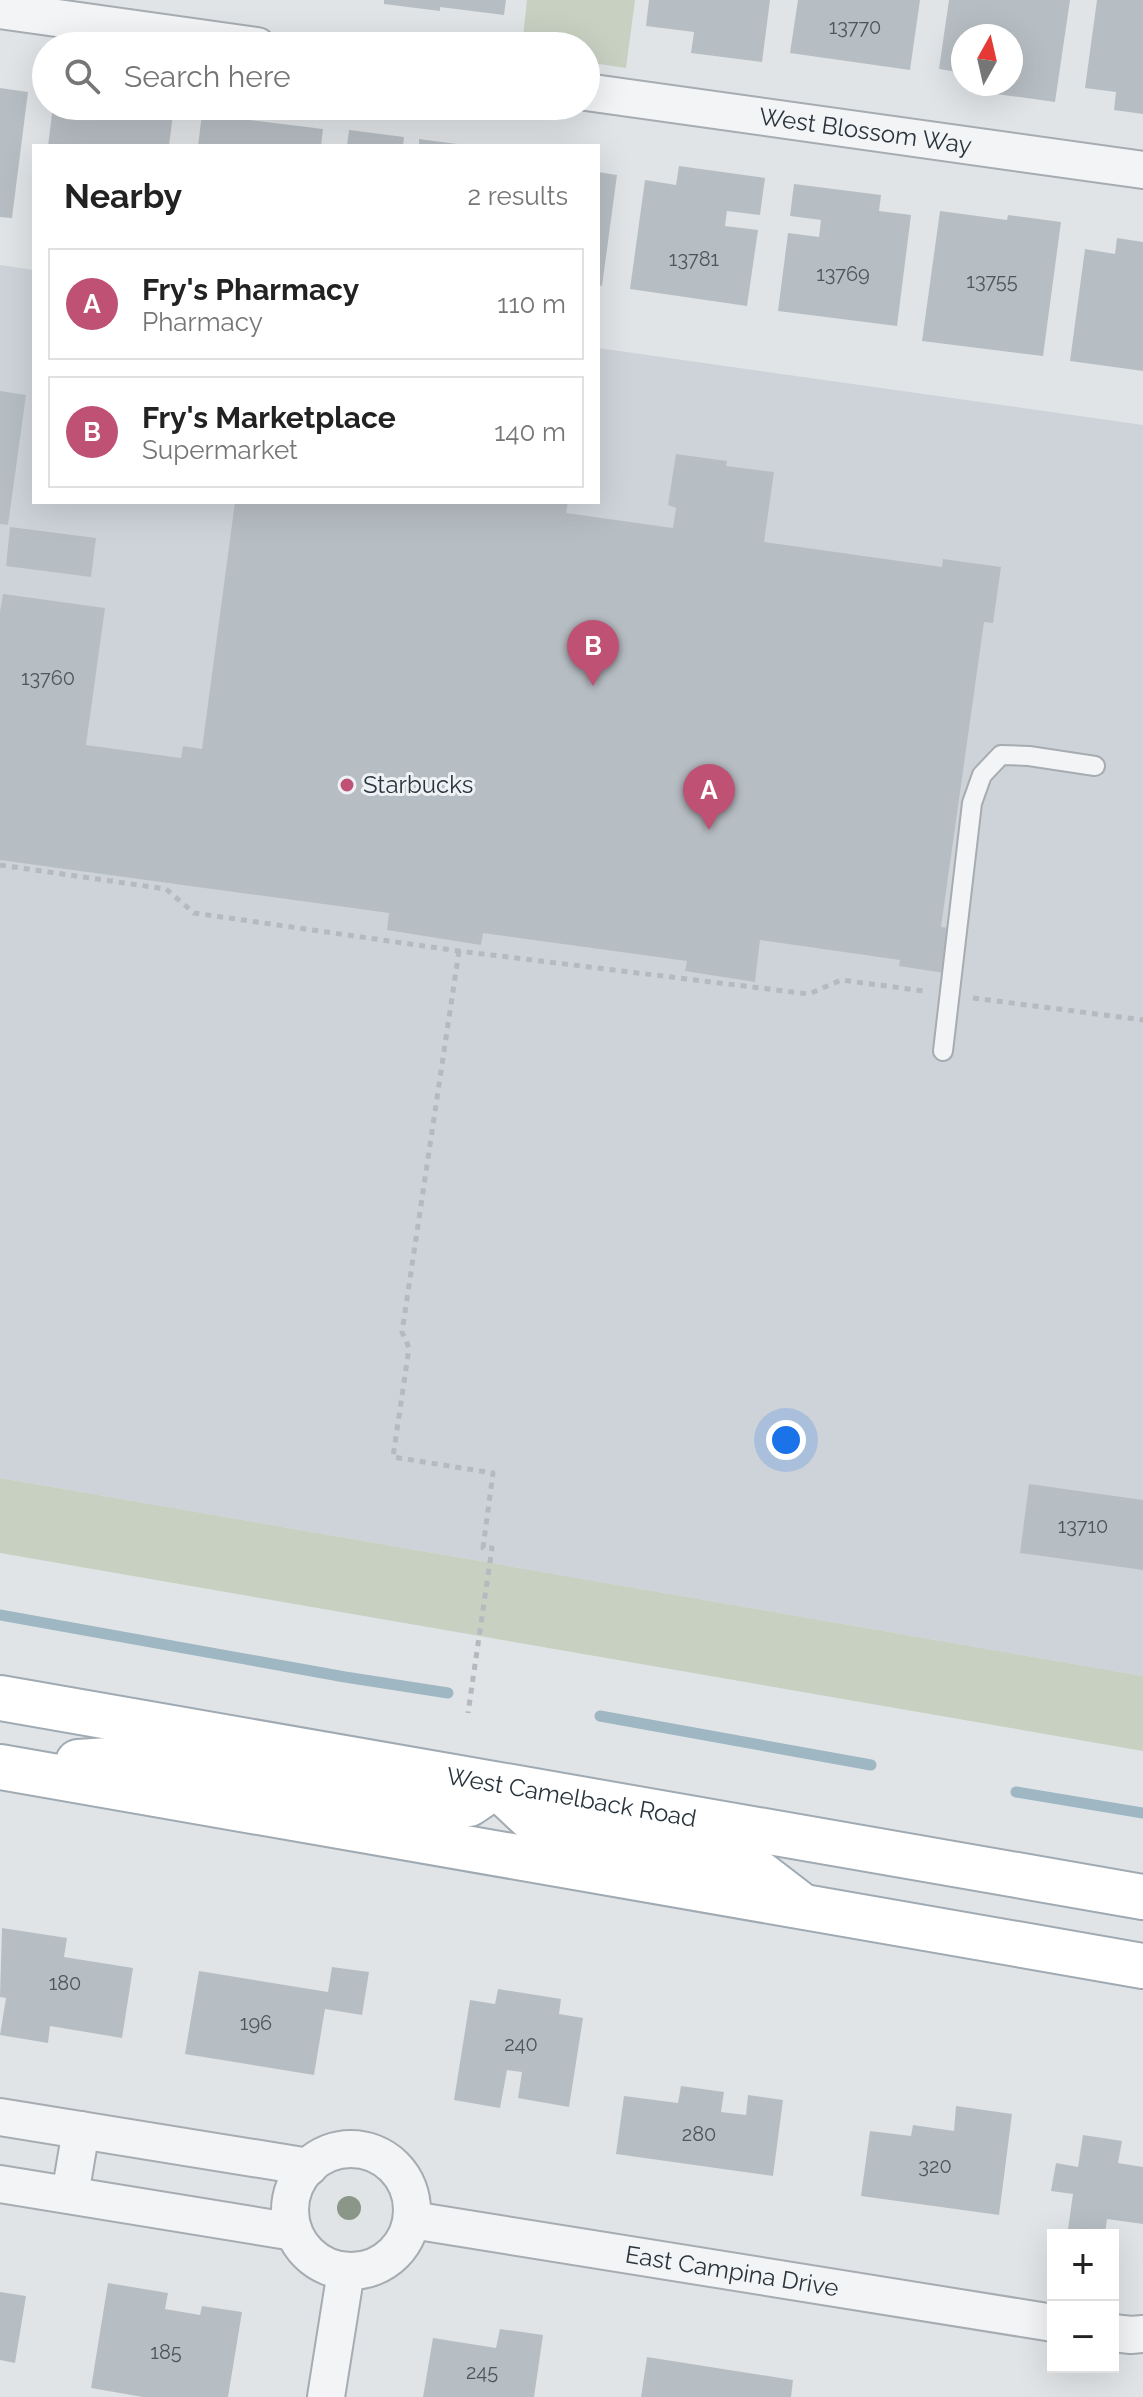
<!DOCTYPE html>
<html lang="en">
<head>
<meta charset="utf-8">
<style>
  body { margin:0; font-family:Raleway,sans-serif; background:#f6f6f6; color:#222 }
  .controls { position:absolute; right:24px; bottom:24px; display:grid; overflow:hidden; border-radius:0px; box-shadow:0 8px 32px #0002 }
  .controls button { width:72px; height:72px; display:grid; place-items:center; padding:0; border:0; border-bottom:2px solid #e0e0e0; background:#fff; color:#222; font:40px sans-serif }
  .compass { position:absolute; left:951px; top:24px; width:72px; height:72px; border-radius:50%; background:#fff; box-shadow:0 8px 32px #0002; rotate:8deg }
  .you { position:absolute; left:786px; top:1440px; width:28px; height:28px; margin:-20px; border:6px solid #fff; border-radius:50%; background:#1a73e8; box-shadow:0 0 0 12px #1a73e833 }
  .badge { display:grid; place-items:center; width:52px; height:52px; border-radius:50%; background:#bf5175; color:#fff; font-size:26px; font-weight:700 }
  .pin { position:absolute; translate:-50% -66px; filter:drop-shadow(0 2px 4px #0008) }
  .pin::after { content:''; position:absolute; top:42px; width:28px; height:24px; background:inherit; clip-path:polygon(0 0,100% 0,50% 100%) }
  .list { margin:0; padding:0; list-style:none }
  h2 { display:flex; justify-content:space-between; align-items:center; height:104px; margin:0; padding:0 32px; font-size:34px }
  h2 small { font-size:26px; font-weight:400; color:#767676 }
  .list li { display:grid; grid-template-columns:52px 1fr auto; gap:24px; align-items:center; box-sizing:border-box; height:112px; margin:0 16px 16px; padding:0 16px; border:2px solid #e0e0e0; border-radius:0px }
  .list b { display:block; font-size:30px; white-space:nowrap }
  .list p { margin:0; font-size:26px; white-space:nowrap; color:#767676 }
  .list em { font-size:26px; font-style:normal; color:#767676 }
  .icon { flex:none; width:44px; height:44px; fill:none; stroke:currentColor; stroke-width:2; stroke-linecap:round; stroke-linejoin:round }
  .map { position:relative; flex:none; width:1143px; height:2397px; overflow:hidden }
  .search { position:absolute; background:#fff; box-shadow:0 8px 32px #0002; left:32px; top:32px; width:568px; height:88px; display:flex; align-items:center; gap:20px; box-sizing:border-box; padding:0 28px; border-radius:44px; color:#767676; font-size:30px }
  .panel { position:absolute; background:#fff; box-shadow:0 8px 32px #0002; left:32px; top:144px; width:568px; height:360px; border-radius:0px }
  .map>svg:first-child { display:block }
</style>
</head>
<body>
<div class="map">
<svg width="1143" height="2397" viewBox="0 0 1143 2397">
  <rect width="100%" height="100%" fill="#e0e4e7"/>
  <polygon fill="#ced3d9" points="0,265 34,270 34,502 598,502 598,348 1143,425 1143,1676 0,1478"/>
  <g fill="#c8d0c2">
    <polygon points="527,0 635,0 626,68 586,62 586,46 522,46"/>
    <polygon points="0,1478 1143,1676 1143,1751 0,1553"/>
  </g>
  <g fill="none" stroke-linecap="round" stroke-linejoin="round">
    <g stroke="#9eb7c3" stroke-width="11">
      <polyline points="0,1615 345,1677 448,1693"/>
      <polyline points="600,1716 871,1765"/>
      <polyline points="1016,1792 1143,1813"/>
    </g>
  </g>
  <g fill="#b7bec3">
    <polygon points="384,0 506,0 504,15 440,7 440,11 384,4"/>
    <polygon points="649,0 770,0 762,62 691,53 694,32 646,26"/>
    <polygon points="798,0 920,0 910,70 790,53"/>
    <polygon points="949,0 1070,0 1055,102 968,90 969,84 1011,84 1011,36 963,36 963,73 939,69"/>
    <polygon points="1097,0 1143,0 1143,114 1114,110 1116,92 1085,88"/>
    <polygon points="0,88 28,92 12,218 0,217"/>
    <polygon points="53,106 174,106 169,146 48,146"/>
    <polygon points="203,106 242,107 241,119 323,129 321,146 198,146"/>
    <polygon points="349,130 404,137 403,146 347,146"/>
    <polygon points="419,139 457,144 457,146 419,146"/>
    <polygon points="679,166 765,178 760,215 727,211 725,226 758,230 747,306 630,289 645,180 676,185"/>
    <polygon points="598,172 617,175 602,286 598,285"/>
    <polygon points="794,184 881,195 879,211 911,215 897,326 778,311 788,233 819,237 821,220 790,216"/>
    <polygon points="940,211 1007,220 1008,215 1061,222 1043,356 922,341"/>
    <polygon points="1117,238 1143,242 1143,371 1070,361 1085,249 1115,254"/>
    <polygon points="0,391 26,395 8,525 0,524"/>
    <polygon points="676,454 727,461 726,466 774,472 764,542 942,567 943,559 1001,567 993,623 984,622 941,927 951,928 944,973 899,966 900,960 760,940 755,982 685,971 687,961 483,933 481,945 387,930 389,913 0,860 0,612 3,594 105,608 86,745 181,758 183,746 202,749 235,502 568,502 566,513 673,528 676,508 668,505"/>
    <polygon points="10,527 96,538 91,577 6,566"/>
    <polygon points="1029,1484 1143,1500 1143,1570 1020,1553"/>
    <polygon points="2,1928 67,1938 64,1957 133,1968 122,2038 50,2026 48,2043 0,2035 6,1998 0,1997"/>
    <polygon points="332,1967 369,1972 362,2015 325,2009 314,2075 185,2054 199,1971 328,1992"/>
    <polygon points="498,1989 561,1999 559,2014 583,2018 569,2107 518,2098 522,2072 507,2070 500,2108 454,2100 470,2000 495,2004"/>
    <polygon points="681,2086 724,2092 721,2112 746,2115 748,2095 783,2100 773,2176 616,2154 624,2096 678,2103"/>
    <polygon points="956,2106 1012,2114 999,2215 861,2196 870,2131 911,2136 913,2125 954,2131"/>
    <polygon points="1083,2135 1122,2141 1118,2163 1143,2167 1143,2224 1107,2219 1105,2234 1068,2229 1073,2194 1051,2191 1056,2163 1078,2167"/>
    <polygon points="108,2283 168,2293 165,2309 200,2315 202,2306 242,2312 228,2397 143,2397 91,2388"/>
    <polygon points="0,2292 26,2296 15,2363 0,2360"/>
    <polygon points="500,2329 543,2335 534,2397 423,2397 433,2338 496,2348"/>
    <polygon points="647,2357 793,2380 791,2397 641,2397"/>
  </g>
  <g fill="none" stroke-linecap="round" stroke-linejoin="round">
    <defs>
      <polyline id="service" points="943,1051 972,803 982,775 1001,755 1029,756 1095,766"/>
      <g id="minor">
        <polyline points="0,10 257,46"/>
        <path id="s1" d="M586,92L1143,170"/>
        <polyline points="0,2117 309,2167"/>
        <circle cx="351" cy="2210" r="61"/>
        <polyline points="0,2184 294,2232"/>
        <polyline points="70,2195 81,2130"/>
        <path id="s2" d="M412,2220L1053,2323"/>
        <polyline points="1113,2333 1131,2335 1143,2334"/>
        <polyline points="326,2397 346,2271"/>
      </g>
      <g id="primary">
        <path id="s3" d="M0,1698L1143,1897"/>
        <polyline points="78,1762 124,1759 163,1761 424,1807 469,1804 497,1785"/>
        <polyline points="0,1767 1143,1966"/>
        <polyline points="498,1787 530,1817 550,1827 746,1863 798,1903"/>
      </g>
    </defs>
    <use href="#service" stroke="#a6acb1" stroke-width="22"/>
    <use href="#minor" stroke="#a6acb1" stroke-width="40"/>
    <use href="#primary" stroke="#a0aab2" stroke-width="48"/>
    <g stroke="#b6babe" stroke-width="5" stroke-dasharray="6 6" stroke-linecap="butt">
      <polyline points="0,865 166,889 194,913 459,951 809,994 841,980 924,991"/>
      <polyline points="459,951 402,1332 409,1348 393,1457 493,1473 483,1548 492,1548 468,1713"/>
      <polyline points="973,998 1143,1020"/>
    </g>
    <use href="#service" stroke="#f2f4f6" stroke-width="18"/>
    <use href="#minor" stroke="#f2f4f6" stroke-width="36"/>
    <use href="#primary" stroke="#fff" stroke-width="44"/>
  </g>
  <circle fill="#8a9687" cx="349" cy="2208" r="12"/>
  <circle fill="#bf5175" stroke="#eff2f5" stroke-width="3" cx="347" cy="785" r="8"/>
  <g text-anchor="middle" stroke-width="6" stroke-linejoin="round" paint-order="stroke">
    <g font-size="20" fill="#4d565e">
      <text x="855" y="34">13770</text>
      <text x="694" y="266">13781</text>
      <text x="843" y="281">13769</text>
      <text x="992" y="288">13755</text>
      <text x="48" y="685">13760</text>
      <text x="1083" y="1533">13710</text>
      <text x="65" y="1990">180</text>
      <text x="256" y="2030">196</text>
      <text x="521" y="2051">240</text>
      <text x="699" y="2141">280</text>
      <text x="935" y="2173">320</text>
      <text x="166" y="2359">185</text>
      <text x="482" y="2379">245</text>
    </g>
    <g font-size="24" fill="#2a343d" stroke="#eff2f5">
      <text dy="8" stroke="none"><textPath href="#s1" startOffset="282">West Blossom Way</textPath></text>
      <text dy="8" stroke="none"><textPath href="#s3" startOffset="580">West Camelback Road</textPath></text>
      <text dy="8" stroke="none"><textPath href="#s2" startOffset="324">East Campina Drive</textPath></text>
    </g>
    <g font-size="24" fill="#2a343d" stroke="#eff2f5" text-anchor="start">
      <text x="363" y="793">Starbucks</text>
    </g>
  </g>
</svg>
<div class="controls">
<button>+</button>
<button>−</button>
</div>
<svg class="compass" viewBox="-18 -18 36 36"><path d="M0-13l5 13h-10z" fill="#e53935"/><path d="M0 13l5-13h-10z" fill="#767676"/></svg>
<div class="you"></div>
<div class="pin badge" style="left:709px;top:830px">A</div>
<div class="pin badge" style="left:593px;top:686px">B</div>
<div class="search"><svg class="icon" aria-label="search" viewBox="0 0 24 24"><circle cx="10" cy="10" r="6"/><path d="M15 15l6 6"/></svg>Search here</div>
<section class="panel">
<h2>Nearby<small>2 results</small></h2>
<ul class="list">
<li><span class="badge">A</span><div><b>Fry's Pharmacy</b><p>Pharmacy</p></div><em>110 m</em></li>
<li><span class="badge">B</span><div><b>Fry's Marketplace</b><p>Supermarket</p></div><em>140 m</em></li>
</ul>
</section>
</div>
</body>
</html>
